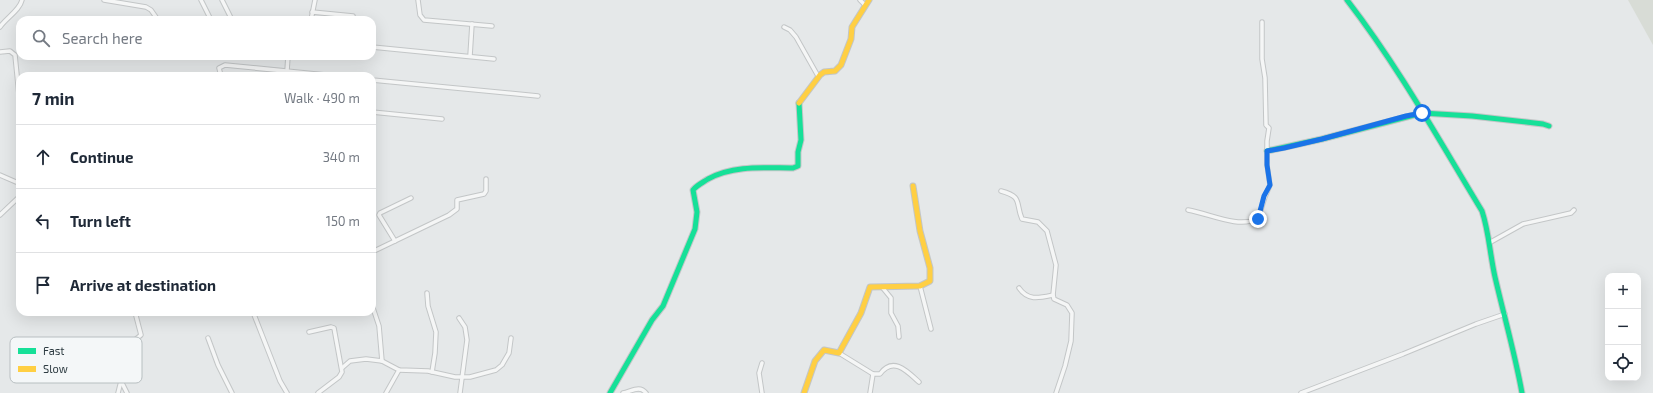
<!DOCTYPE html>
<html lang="en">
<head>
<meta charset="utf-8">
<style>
  body { margin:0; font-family:"Exo 2",sans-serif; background:#f6f6f7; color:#1f2937 }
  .controls { position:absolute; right:12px; bottom:12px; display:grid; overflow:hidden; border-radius:8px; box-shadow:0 4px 16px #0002 }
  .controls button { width:36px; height:36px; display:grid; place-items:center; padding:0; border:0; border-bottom:1px solid #e0e1e3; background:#fff; color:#1f2937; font:20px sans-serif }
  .stop { position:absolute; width:12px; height:12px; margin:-9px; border:3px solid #1a73e8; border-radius:50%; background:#fff }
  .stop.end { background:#1a73e8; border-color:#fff; box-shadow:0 1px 4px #0008 }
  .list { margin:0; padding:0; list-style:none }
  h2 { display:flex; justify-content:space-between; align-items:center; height:52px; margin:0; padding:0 16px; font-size:17px }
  h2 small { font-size:13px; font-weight:400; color:#747a83 }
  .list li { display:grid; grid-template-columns:26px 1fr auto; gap:12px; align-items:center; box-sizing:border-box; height:64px; padding:0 16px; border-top:1px solid #e0e1e3 }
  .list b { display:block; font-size:15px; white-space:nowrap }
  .list em { font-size:13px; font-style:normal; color:#747a83 }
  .icon { flex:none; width:22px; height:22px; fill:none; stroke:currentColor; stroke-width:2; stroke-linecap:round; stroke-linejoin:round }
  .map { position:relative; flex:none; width:1653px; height:393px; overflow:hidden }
  .search { position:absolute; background:#fff; box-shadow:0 4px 16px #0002; left:16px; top:16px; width:360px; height:44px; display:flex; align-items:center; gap:10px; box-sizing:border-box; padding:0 14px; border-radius:12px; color:#747a83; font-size:15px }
  .panel { position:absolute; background:#fff; box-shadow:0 4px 16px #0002; left:16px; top:72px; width:360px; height:244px; border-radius:12px }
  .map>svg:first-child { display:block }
</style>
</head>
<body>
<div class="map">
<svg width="1653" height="393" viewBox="0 0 1653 393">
  <rect width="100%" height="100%" fill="#e5e8e9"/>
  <polygon fill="#d8dcd6" points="1628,0 1653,0 1653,45"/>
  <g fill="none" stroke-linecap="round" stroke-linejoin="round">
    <defs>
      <g id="street">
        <polyline points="104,0 146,7 151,10 158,20"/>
        <polyline points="201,0 211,20"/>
        <polyline points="222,0 232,20"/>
        <polyline points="418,0 420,15 424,20 492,26"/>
        <polyline points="860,0 865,5"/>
        <polyline points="312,12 353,16"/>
        <polyline points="311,20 315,0"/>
        <path d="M0,27C6,18 20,10 22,0"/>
        <polyline points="784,27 790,30 796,37 818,76"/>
        <polyline points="372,47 494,59"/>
        <polyline points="0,52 10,51 15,55 20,105"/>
        <polyline points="470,56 472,24"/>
        <polyline points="287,71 288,56"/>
        <polyline points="221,76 219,68 225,65 336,76"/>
        <polyline points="372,80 538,96"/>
        <polyline points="372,112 442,119"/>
        <polyline points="20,153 20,168"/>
        <polyline points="0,175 16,182 20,182"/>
        <path d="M1001,191C1023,197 1015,202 1022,219L1038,222L1047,231L1056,265L1053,295L1054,299L1067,305L1072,313L1071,341L1065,366L1056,393"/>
        <path d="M1188,210C1211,214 1236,228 1258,219L1265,197L1270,185L1267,165V141L1269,128L1266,125L1265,78L1262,59V22"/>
        <polyline points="0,215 20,196"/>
        <polyline points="395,241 379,215 380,213 411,198"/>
        <polyline points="1489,243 1523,224 1571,213 1574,210"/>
        <polyline points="372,252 449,215 457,209 457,200 484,194 486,191 486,179"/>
        <polyline points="920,286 931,329"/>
        <polyline points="882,287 891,298 891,313 898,326 899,337"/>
        <path d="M1019,288C1028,301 1039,298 1053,295"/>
        <polyline points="427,293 428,306 436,332 435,353 432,372"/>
        <polyline points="372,305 379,326 382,361"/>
        <polyline points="253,312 280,381 287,393"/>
        <polyline points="459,318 465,327 467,340 460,393"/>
        <polyline points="309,332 331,327 334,328 342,372 339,377 318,393"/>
        <polyline points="208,338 218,365 232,393"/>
        <path d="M839,353L873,374H880C893,356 907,371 919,382"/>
        <polyline points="762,363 759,373 762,393"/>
        <polyline points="342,368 350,361 366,359 382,361 399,370 428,371 455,377 470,377 496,370 502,365 509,353 511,338"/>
        <polyline points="118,393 121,381"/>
        <polyline points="127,393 121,381 126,367 130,344 141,335 135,312"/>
        <polyline points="386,393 399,370"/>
        <path d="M623,393C632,391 640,385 646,393"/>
        <polyline points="870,393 873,374"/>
        <polyline points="1301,393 1403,354 1476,324 1505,314"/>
      </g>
      <g id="fast">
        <path d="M1347,0C1398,66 1439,140 1482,211C1489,232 1490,255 1495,277C1504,316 1515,354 1522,393"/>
        <polyline points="1267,151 1322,139 1422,113 1472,116 1543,124 1549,126"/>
        <path d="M610,393L652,320L663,306L695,229L697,212L693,190C697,185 702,183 708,179C734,165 764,168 793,168L798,166V152L801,140L799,103"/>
      </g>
      <g id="slow">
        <polyline points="799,103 820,75 824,72 835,71 841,65 851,39 852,27 869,0"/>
        <polyline points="804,393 815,361 824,350 839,353 861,313 870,287 920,286 930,281 930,268 920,231 913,186"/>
      </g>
    </defs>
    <use href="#street" stroke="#c3c6c7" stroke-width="5.5"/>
    <use href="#fast" stroke="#c3c6c7" stroke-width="7"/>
    <use href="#slow" stroke="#c3c6c7" stroke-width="7"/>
    <use href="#street" stroke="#f5f6f6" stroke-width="3.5"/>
    <use href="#fast" stroke="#16e098" stroke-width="5"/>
    <use href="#slow" stroke="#ffcf43" stroke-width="5"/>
  </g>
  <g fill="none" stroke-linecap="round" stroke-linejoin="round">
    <polyline stroke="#1a73e8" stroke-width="5" points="1258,219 1264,196 1270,185 1267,165 1267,151 1284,148 1322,139 1406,116 1422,113"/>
  </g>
  <rect x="10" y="337" width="132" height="46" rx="6" fill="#f4f7f8" stroke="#b8bfc1" stroke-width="1"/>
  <rect x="18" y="348" width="18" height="6" fill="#16e098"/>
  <rect x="18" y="366" width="18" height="6" fill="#ffcf43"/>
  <g font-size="11" fill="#2d3b41">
    <text x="43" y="355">Fast</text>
    <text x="43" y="373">Slow</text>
  </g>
</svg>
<div class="controls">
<button>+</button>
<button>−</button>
<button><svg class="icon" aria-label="locate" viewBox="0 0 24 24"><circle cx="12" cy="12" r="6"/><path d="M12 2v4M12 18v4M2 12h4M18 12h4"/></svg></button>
</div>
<div class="stop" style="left:1422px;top:113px"></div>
<div class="stop end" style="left:1258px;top:219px"></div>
<div class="search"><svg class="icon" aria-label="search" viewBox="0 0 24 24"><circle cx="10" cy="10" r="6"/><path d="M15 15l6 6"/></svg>Search here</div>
<section class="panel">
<h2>7 min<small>Walk · 490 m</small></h2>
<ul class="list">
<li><svg class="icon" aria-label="ahead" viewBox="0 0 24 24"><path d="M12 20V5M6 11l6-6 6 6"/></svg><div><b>Continue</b></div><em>340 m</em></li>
<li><svg class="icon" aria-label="left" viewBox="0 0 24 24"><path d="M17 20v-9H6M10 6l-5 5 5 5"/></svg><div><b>Turn left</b></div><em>150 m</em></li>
<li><svg class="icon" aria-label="arrive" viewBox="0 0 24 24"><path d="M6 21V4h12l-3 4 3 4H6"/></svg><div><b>Arrive at destination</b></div></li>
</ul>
</section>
</div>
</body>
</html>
